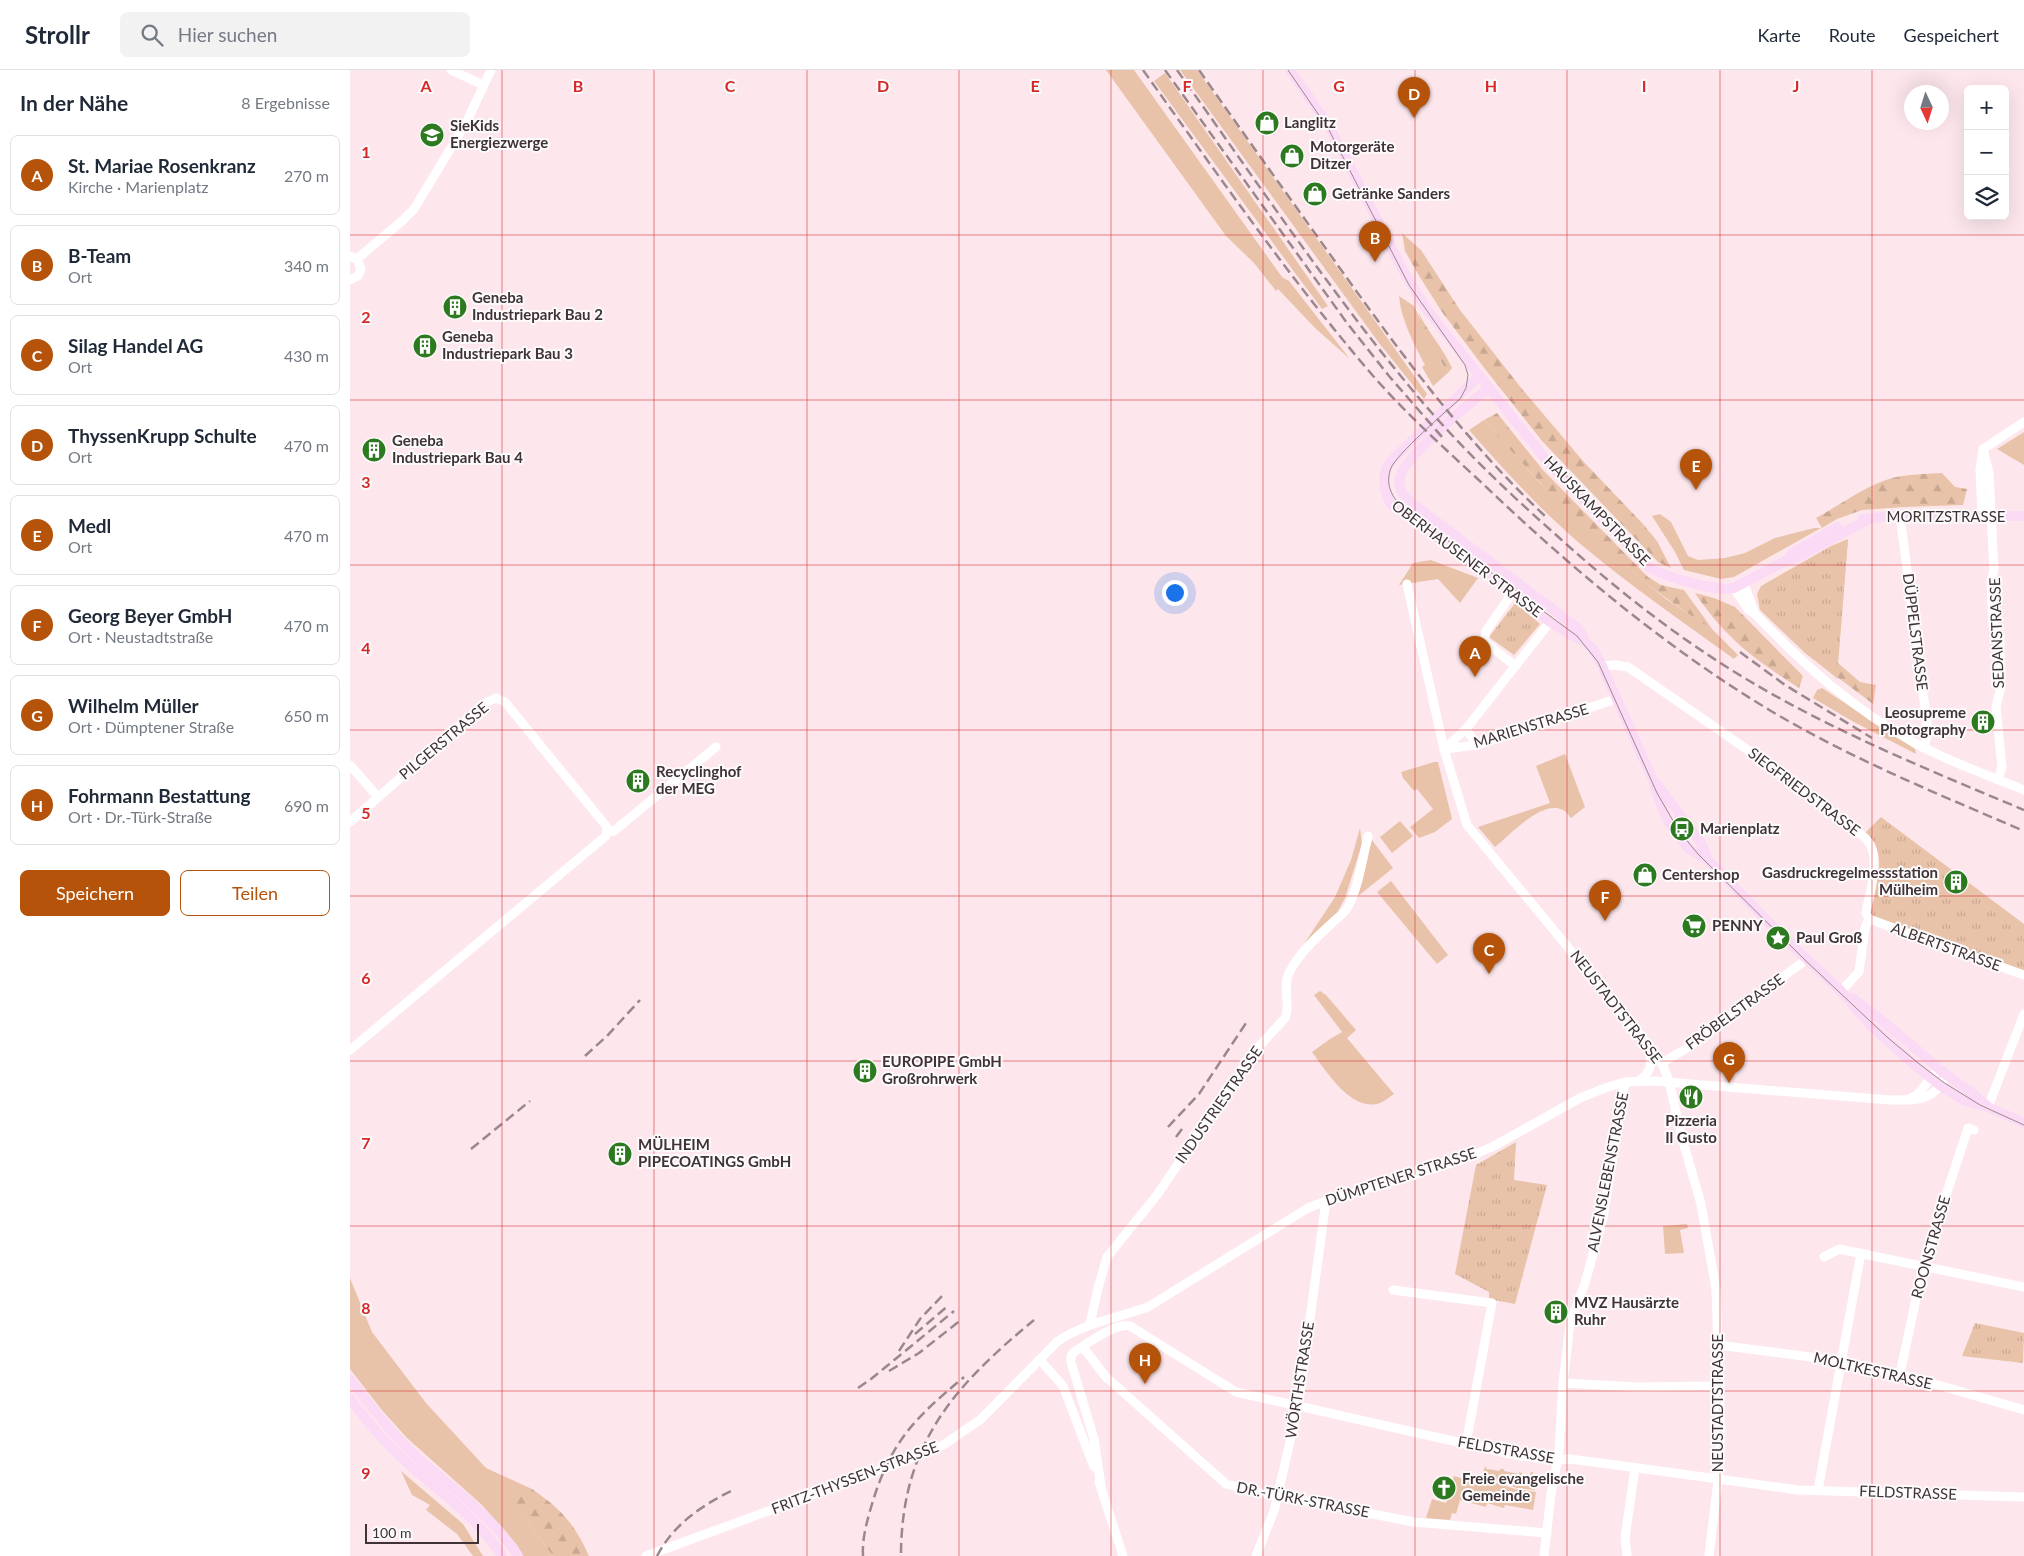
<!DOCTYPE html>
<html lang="de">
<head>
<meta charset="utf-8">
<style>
  body { margin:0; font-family:Lato,sans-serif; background:#f2f2f3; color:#1f2937 }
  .controls { position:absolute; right:15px; top:15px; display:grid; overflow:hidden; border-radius:8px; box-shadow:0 5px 20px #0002 }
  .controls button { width:45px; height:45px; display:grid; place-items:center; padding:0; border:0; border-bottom:1px solid #e0e1e3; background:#fff; color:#1f2937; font:25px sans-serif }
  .compass { position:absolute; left:1554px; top:15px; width:45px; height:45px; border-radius:50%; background:#fff; box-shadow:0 5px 20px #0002; rotate:176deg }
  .scale { position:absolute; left:15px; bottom:12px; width:114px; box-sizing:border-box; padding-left:5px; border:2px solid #403236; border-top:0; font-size:14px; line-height:18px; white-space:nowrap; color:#403236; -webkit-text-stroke:4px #fbfbfb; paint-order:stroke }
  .you { position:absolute; left:824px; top:522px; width:18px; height:18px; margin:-12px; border:4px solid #fff; border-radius:50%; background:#1a73e8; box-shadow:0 0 0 8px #1a73e833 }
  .badge { display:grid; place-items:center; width:32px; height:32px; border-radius:50%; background:#b45309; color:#fff; font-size:16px; font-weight:700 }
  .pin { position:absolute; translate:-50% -41px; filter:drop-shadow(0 1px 2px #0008) }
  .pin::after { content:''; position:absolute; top:26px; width:18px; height:15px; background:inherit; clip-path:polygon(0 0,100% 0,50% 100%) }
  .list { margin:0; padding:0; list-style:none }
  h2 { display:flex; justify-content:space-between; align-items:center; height:65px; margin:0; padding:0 20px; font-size:21px }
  h2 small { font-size:16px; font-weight:400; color:#747a83 }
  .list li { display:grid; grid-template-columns:32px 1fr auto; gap:15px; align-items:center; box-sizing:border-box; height:80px; margin:0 10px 10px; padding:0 10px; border:1px solid #e0e1e3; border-radius:8px }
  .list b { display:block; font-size:19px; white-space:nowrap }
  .list p { margin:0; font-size:16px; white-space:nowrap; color:#747a83 }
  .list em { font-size:16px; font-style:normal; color:#747a83 }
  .actions { display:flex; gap:10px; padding:15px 20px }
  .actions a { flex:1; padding:11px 0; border:1px solid #b45309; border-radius:8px; text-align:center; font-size:18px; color:#b45309 }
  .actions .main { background:#b45309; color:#fff }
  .icon { flex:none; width:28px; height:28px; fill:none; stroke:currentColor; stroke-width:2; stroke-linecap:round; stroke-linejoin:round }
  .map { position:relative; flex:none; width:1674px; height:1486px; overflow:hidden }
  header { display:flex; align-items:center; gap:30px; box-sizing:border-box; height:70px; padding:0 25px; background:#fff; border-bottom:1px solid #e0e1e3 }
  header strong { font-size:24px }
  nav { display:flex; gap:28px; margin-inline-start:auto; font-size:18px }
  .search { width:350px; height:45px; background:#f2f2f3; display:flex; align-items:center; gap:12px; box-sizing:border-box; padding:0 18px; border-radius:8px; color:#747a83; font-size:19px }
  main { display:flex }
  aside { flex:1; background:#fff }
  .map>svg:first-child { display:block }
</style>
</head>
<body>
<header>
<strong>Strollr</strong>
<div class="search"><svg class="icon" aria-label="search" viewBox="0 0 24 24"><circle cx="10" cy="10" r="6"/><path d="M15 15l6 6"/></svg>Hier suchen</div>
<nav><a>Karte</a><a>Route</a><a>Gespeichert</a></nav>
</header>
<main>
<aside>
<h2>In der Nähe<small>8 Ergebnisse</small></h2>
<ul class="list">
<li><span class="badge">A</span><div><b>St. Mariae Rosenkranz</b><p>Kirche · Marienplatz</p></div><em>270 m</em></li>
<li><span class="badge">B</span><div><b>B-Team</b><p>Ort</p></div><em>340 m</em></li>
<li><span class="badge">C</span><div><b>Silag Handel AG</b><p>Ort</p></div><em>430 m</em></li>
<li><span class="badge">D</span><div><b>ThyssenKrupp Schulte</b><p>Ort</p></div><em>470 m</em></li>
<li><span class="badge">E</span><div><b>Medl</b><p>Ort</p></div><em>470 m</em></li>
<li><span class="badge">F</span><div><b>Georg Beyer GmbH</b><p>Ort · Neustadtstraße</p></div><em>470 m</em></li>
<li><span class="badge">G</span><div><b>Wilhelm Müller</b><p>Ort · Dümptener Straße</p></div><em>650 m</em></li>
<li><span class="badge">H</span><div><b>Fohrmann Bestattung</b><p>Ort · Dr.-Türk-Straße</p></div><em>690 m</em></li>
</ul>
<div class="actions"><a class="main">Speichern</a><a>Teilen</a></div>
</aside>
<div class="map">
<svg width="1674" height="1486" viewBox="0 0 1674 1486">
  <defs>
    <pattern id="forest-firs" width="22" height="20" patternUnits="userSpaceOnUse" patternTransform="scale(1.25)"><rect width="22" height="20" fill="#e9c3a9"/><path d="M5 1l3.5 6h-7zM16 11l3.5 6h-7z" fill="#c9a892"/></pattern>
    <pattern id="park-tufts" width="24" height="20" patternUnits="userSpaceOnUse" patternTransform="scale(1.25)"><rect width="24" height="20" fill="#e9c3a9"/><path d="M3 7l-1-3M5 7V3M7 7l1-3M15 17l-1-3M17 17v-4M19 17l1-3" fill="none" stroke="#c9a892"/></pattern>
  </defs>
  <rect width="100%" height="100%" fill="#fde7ed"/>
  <g fill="#e9c3a9">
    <polygon points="756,0 784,0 932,207 939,211 1000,289 965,258 928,219 926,221 904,193 876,166"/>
    <polygon points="830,0 847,0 1077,324 1074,329 1029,273"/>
    <polygon points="815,3 978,236 972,239 948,207 804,11"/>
    <path d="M1049,226L1064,236L1091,293L1099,302L1083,316L1072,297L1075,295C1064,274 1051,250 1049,226Z"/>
    <path d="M1134,350L1189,412L1274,495L1316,529L1363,560L1388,585L1384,589C1331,551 1278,514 1228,472C1189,438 1153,399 1119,360Z"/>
    <polygon points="1674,362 1674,395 1647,379"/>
    <polygon points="1310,444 1321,452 1338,486 1348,490 1375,488 1395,483 1425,468 1464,458 1471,458 1384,507 1371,509 1334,500 1325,482 1302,446"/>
    <polygon points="1081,490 1128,508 1110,533 1088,509 1049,515 1063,493"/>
    <polygon points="1472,618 1565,679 1566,684 1502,651 1463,628 1467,620"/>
    <path d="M1215,684L1235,737L1221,748C1219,746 1216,741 1213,740C1192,729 1160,765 1145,777L1128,757L1200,733L1186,696Z"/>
    <polygon points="1084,692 1088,692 1102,749 1085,762 1069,768 1060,757 1083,739 1067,719 1064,721 1053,708 1051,702"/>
    <polygon points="1050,751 1063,766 1042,783 1030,767"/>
    <polygon points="1010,758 1012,774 995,828 987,843 954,874 985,827 1001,790"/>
    <polygon points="1022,770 1043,798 1002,831 1005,826"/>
    <polygon points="1041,811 1098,885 1087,894 1027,822"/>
    <path d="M970,921L976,925L1006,960L997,968L1044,1024C1039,1027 1035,1031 1030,1033C1002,1043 976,1001 962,982L980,969L992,962L964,925Z"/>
    <polygon points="1337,1154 1338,1158 1330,1160 1334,1183 1315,1184 1313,1156"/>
    <polygon points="0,1208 22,1262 76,1333 136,1398 182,1419 155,1429 175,1448 203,1486 173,1486 167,1475 132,1435 57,1368 31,1339 0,1299"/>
    <polygon points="1135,1396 1137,1399 1150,1401 1150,1399 1154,1399 1154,1401 1169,1404 1169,1402 1172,1403 1172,1406 1179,1407 1181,1402 1183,1402 1183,1406 1186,1410 1185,1420 1167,1418 1138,1408 1137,1410 1165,1419 1186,1422 1183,1440 1155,1435 1154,1438 1137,1433 1136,1437 1110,1430 1106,1444 1102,1443 1100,1450 1076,1448 1082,1429 1096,1433 1104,1406 1130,1414"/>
    <polygon points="51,1401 113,1454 133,1486 123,1486 107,1464 76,1440 80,1435 62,1425"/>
  </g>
  <g fill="url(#forest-firs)">
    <polygon points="1052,163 1071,180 1110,240 1172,319 1233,391 1293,454 1307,471 1321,498 1308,492 1192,371 1135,299 1092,242 1068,204 1055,181"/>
    <path d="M1068,242C1078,262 1093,278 1102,298L1099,302C1084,286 1075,263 1068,242Z"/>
    <path d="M1147,343L1193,400L1298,507L1311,515L1334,520L1363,560C1332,540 1302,519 1274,495C1223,451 1178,400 1134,350Z"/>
    <path d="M1592,403L1605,417L1617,419L1613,435L1554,437L1512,440L1487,449L1472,458L1466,448C1490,435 1515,416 1542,408C1558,404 1575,404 1592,403Z"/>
    <polygon points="1498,469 1488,593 1510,612 1526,615 1523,634 1454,582"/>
    <path d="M1345,523L1364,528L1385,537L1453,606L1449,618C1405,590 1375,568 1345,523Z"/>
    <path d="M182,1419C212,1440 224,1453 239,1486H203L175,1448L153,1429Z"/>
  </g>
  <g fill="url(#park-tufts)">
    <polygon points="1498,469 1488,593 1488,609 1454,582 1410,540 1407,524 1411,516 1481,476"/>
    <polygon points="1165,533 1190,554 1164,585 1139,567"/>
    <polygon points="1531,747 1674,854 1674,901 1520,848 1526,787 1514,764"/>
    <polygon points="1166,1072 1164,1110 1197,1115 1165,1234 1139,1229 1139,1222 1105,1204 1126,1095"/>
    <polygon points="1625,1253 1674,1263 1673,1293 1612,1286"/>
  </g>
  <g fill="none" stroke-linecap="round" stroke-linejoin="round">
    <g stroke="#fff" stroke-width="9">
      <polyline points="101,0 133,15"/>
      <polyline points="0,186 7,189 11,199 8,206 0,210"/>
      <polyline points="7,189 52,151 64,139 116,53 141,0"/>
      <polyline points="1633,379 1639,403 1644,501 1641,510 1643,556 1650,567 1651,617 1646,637 1652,697 1648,709"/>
      <polyline points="1550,446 1578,660 1574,678"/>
      <polyline points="1632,447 1630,399 1633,379 1674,352"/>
      <polyline points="1057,514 1094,679 1117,755 1297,973 1312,993 1319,1011 1332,1068 1351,1134 1366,1219 1371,1365 1368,1410 1359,1486"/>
      <polyline points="1394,514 1405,544"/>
      <path d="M1384,518L1398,539L1405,544C1453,594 1504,640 1565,673C1599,692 1638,705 1674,720"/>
      <polyline points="1163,522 1136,561 1134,571 1165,596"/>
      <path d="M1252,596L1265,595L1278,597L1405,685L1513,766C1534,782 1520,820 1516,843L1519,849L1515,858L1509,902L1491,921"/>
      <polyline points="1116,659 1127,675"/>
      <polyline points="1094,679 1127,675 1266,629"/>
      <polyline points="1094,679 1116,659 1200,552"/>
      <polyline points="0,695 28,727"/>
      <polyline points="0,752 137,632 146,628 155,632 257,757 256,766 251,770 0,980"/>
      <polyline points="257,762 264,761 366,677"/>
      <polyline points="1519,849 1674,905"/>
      <polyline points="1312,993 1337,978 1457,889"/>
      <path d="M1288,1011C1302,1003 1302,993 1299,978"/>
      <polyline points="1558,1030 1568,1024 1589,998"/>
      <polyline points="1638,1037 1674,944"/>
      <polyline points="1474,1187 1489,1179 1674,1217"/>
      <polyline points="1043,1220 1142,1233 1116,1374"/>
      <path d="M740,1254L748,1218L757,1187L807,1125L903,983L935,948C941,934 932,918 939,903C949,883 966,868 982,853C986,849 992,845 996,840C1007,825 1013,786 1018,766"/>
      <polyline points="1368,1275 1491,1291 1550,1304 1674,1340"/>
      <polyline points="733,1277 755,1306 876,1414 927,1427 968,1433 1063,1452 1197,1463"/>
      <polyline points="690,1290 713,1316 744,1397"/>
      <polyline points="1550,1304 1573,1196 1618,1058 1624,1060"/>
      <polyline points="1213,1313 1287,1317 1370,1316"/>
      <polyline points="749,1412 773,1486"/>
      <path d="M751,1416L744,1369L721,1292V1286L724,1282C737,1274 766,1252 780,1256L886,1322L1165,1385L1199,1390L1220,1389L1266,1395L1448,1420L1674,1427"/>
      <polyline points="1468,1420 1511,1183"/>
      <path d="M296,1486L573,1384L595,1374L631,1349L708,1271C735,1253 767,1248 798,1237L958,1138L976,1131L1112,1090L1144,1076L1230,1028L1255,1018L1275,1012L1304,1011L1540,1030C1568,1030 1583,1032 1597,1005"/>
      <polyline points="906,1486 924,1441 948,1337 976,1131"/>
      <polyline points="1194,1486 1201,1424 1209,1382 1213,1313 1220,1253 1235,1213 1253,1148 1275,1012"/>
      <polyline points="1277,1486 1275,1468 1285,1398"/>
    </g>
    <g stroke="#fbdaf5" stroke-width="10">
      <path d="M940,0L979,56L1056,206L1078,241L1197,391L1300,498C1316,507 1366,522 1384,518L1435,491L1448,487L1519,449"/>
      <path d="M1129,306L1040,392C1031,406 1033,420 1041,434L1163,522L1200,552L1223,566L1234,571L1243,579L1252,596L1302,708L1312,738L1319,753L1339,779L1358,790L1432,866L1491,921L1520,955L1561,992L1591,1016L1615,1031L1638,1037L1674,1053"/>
      <path d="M1139,318C1120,333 1055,386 1050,407C1047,418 1054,426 1062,433L1225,556L1233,565L1234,571"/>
      <polyline points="1513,449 1544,446 1674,446"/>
      <polyline points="1440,486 1444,482 1487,457"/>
      <polyline points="1307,714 1351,773 1358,790"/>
      <path d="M1502,928C1533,949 1561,975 1589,999C1605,1012 1624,1022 1638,1037"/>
      <path d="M0,1309C22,1338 43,1366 70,1390C106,1421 142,1446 168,1486"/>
      <path d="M0,1328C18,1353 38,1377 62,1397C94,1425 129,1449 152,1486"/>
    </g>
    <path stroke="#9a888d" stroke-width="1" d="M938,0L979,60L1059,215L1115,295L1118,305L1116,318L1110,329C1096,341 1046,385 1041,398C1035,413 1041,426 1052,437L1227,566L1248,592L1307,723L1329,761L1348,784L1455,890L1537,967L1568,993L1593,1012L1630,1035L1674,1055"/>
    <g stroke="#9a888d" stroke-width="2.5" stroke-dasharray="10 5" stroke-linecap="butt">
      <path d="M793,0C866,102 937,205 1018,300C1053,341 1093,377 1132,413C1221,498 1316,578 1421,641C1502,689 1588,724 1674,761"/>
      <polyline points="815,0 997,253 1039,306 1092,367"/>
      <path d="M827,0C903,106 976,216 1059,316C1103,370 1153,418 1205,464C1260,514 1319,561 1383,601C1475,658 1574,698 1674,740"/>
      <path d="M849,0C895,66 942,131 989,197C1052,285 1116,372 1196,447"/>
      <polyline points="1390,582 1435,615 1522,668"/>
      <polyline points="235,986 257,966 290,930"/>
      <polyline points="818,1057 849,1024 896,953"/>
      <polyline points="826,1067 832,1059"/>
      <polyline points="121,1079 180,1031"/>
      <polyline points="565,1264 599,1235"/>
      <polyline points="549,1281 570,1249 592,1226"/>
      <polyline points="539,1301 569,1283 611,1250"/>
      <polyline points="508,1318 521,1309 604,1241"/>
      <path d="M551,1483C552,1374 604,1316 684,1250"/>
      <path d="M307,1486C323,1455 351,1436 381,1421"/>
      <path d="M513,1486C512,1468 517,1451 522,1434C541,1371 565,1348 614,1307"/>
    </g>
  </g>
  <path fill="none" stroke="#d62828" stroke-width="1" stroke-opacity="0.55" d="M152,0V1486M304,0V1486M457,0V1486M609,0V1486M761,0V1486M913,0V1486M1065,0V1486M1217,0V1486M1370,0V1486M1522,0V1486M0,165H1674M0,330H1674M0,495H1674M0,660H1674M0,826H1674M0,991H1674M0,1156H1674M0,1321H1674"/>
  <defs>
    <symbol id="shop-disc" viewBox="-11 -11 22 22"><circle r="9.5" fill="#2d7920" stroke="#fbfbfb"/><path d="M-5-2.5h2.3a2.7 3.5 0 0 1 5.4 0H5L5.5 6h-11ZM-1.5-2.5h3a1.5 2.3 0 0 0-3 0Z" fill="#fff"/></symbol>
    <symbol id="school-disc" viewBox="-11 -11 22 22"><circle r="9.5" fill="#2d7920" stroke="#fbfbfb"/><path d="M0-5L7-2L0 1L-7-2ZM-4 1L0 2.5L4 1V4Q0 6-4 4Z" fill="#fff"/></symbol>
    <symbol id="building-disc" viewBox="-11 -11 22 22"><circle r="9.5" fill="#2d7920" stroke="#fbfbfb"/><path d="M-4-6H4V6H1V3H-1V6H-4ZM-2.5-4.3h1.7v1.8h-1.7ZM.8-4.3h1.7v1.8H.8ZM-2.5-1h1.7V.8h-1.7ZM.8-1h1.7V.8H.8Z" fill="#fff"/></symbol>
    <symbol id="bus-disc" viewBox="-11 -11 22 22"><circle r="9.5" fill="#2d7920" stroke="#fbfbfb"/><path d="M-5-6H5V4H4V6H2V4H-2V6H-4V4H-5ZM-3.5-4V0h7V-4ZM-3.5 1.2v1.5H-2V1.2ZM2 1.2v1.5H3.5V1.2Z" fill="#fff"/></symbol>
    <symbol id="supermarket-disc" viewBox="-11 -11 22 22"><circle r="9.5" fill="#2d7920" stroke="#fbfbfb"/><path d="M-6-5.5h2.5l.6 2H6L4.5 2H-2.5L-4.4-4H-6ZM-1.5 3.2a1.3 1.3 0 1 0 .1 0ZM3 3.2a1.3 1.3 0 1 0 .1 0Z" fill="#fff"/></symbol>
    <symbol id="sight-disc" viewBox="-11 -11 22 22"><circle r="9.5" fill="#2d7920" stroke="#fbfbfb"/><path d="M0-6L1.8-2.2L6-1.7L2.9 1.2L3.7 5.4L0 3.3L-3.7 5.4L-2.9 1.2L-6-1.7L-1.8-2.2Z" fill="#fff"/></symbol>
    <symbol id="restaurant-disc" viewBox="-11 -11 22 22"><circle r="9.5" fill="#2d7920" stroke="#fbfbfb"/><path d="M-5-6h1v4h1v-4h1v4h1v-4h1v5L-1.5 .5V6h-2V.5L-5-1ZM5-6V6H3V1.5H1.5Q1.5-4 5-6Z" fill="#fff"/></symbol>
    <symbol id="church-disc" viewBox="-11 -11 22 22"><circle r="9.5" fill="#2d7920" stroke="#fbfbfb"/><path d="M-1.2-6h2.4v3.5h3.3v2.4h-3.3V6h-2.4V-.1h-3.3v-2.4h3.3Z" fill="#fff"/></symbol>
  </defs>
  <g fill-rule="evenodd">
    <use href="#shop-disc" x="903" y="39" width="28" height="28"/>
    <use href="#school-disc" x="68" y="51" width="28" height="28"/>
    <use href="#shop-disc" x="928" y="72" width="28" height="28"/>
    <use href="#shop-disc" x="951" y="110" width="28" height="28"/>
    <use href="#building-disc" x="91" y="223" width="28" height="28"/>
    <use href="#building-disc" x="61" y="262" width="28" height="28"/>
    <use href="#building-disc" x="10" y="366" width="28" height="28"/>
    <use href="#building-disc" x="1619" y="638" width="28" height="28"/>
    <use href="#building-disc" x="274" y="697" width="28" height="28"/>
    <use href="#bus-disc" x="1318" y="745" width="28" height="28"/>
    <use href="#shop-disc" x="1281" y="791" width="28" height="28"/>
    <use href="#building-disc" x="1592" y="798" width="28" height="28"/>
    <use href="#supermarket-disc" x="1330" y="842" width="28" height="28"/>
    <use href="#sight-disc" x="1414" y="854" width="28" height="28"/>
    <use href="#building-disc" x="501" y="987" width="28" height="28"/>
    <use href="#restaurant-disc" x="1327" y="1013" width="28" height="28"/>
    <use href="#building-disc" x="256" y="1070" width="28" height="28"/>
    <use href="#building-disc" x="1192" y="1228" width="28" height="28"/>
    <use href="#church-disc" x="1080" y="1404" width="28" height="28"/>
  </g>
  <g text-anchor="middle" stroke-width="4" stroke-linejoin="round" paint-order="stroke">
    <g font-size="15" font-weight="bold" fill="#403236" stroke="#fbfbfb" text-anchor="start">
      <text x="934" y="58">Langlitz</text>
      <text x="100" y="61">SieKids<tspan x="100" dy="17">Energiezwerge</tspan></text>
      <text x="960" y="82">Motorgeräte<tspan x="960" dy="17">Ditzer</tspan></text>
      <text x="982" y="129">Getränke Sanders</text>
      <text x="122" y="233">Geneba<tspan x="122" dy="17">Industriepark Bau 2</tspan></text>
      <text x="92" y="272">Geneba<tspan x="92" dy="17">Industriepark Bau 3</tspan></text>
      <text x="42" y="376">Geneba<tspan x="42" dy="17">Industriepark Bau 4</tspan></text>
      <text x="1616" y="648" text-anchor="end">Leosupreme<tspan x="1616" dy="17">Photography</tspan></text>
      <text x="306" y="707">Recyclinghof<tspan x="306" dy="17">der MEG</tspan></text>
      <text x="1350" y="764">Marienplatz</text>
      <text x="1588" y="808" text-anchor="end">Gasdruckregelmessstation<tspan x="1588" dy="17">Mülheim</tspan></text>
      <text x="1312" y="810">Centershop</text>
      <text x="1362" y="861">PENNY</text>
      <text x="1446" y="873">Paul Groß</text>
      <text x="532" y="997">EUROPIPE GmbH<tspan x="532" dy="17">Großrohrwerk</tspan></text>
      <text x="1341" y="1056" text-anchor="middle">Pizzeria<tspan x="1341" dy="17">Il Gusto</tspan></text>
      <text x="288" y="1080">MÜLHEIM<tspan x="288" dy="17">PIPECOATINGS GmbH</tspan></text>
      <text x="1224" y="1238">MVZ Hausärzte<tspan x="1224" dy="17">Ruhr</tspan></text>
      <text x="1112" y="1414">Freie evangelische<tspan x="1112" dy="17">Gemeinde</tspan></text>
    </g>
    <g font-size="15" fill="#403236" stroke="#fbfbfb">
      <text transform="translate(1247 441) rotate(46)" y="5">HAUSKAMPSTRASSE</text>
      <text x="1596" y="452">MORITZSTRASSE</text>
      <text transform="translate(1117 489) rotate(37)" y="5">OBERHAUSENER STRASSE</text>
      <text transform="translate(1565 562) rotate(83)" y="5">DÜPPELSTRASSE</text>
      <text transform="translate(1647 563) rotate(-92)" y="5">SEDANSTRASSE</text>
      <text transform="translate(1181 656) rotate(-17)" y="5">MARIENSTRASSE</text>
      <text transform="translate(94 671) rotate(-40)" y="5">PILGERSTRASSE</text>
      <text transform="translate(1454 722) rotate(37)" y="5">SIEGFRIEDSTRASSE</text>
      <text transform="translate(1596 877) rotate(20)" y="5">ALBERTSTRASSE</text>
      <text transform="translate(1266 937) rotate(52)" y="5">NEUSTADTSTRASSE</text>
      <text transform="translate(1385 942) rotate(-36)" y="5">FRÖBELSTRASSE</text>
      <text transform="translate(869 1035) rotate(-55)" y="5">INDUSTRIESTRASSE</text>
      <text transform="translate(1258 1102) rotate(-79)" y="5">ALVENSLEBENSTRASSE</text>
      <text transform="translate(1051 1107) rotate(-18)" y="5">DÜMPTENER STRASSE</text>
      <text transform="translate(1581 1177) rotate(-74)" y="5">ROONSTRASSE</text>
      <text transform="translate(1523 1301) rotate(13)" y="5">MOLTKESTRASSE</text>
      <text transform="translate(950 1310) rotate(-81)" y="5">WÖRTHSTRASSE</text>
      <text transform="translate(1368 1333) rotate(-90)" y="5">NEUSTADTSTRASSE</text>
      <text transform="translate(1156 1380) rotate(10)" y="5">FELDSTRASSE</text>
      <text transform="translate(505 1408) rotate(-21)" y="5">FRITZ-THYSSEN-STRASSE</text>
      <text transform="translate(1558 1423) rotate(2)" y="5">FELDSTRASSE</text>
      <text transform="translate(953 1430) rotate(11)" y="5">DR.-TÜRK-STRASSE</text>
    </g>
  </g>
  <g font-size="16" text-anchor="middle" font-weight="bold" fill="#d62828" stroke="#fbfbfb" stroke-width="4" stroke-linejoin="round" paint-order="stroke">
    <text x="76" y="22">A</text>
    <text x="228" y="22">B</text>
    <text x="380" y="22">C</text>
    <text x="533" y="22">D</text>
    <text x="685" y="22">E</text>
    <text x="837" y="22">F</text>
    <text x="989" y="22">G</text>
    <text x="1141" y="22">H</text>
    <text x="1294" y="22">I</text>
    <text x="1446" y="22">J</text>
    <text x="16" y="88">1</text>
    <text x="16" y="253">2</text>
    <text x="16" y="418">3</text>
    <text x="16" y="584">4</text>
    <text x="16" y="749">5</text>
    <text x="16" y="914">6</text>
    <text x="16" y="1079">7</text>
    <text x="16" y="1244">8</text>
    <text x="16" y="1409">9</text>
  </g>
</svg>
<div class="controls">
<button>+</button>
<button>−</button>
<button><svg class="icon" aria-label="layers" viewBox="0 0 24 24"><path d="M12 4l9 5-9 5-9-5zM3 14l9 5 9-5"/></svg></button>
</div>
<svg class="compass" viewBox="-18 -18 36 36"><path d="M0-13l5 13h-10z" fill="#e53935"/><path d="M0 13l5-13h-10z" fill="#747a83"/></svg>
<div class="scale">100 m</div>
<div class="you"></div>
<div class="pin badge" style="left:1125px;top:607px">A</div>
<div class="pin badge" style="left:1025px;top:192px">B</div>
<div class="pin badge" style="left:1139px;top:904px">C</div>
<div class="pin badge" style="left:1064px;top:48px">D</div>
<div class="pin badge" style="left:1346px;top:420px">E</div>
<div class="pin badge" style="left:1255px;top:851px">F</div>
<div class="pin badge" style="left:1379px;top:1013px">G</div>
<div class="pin badge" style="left:795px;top:1314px">H</div>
</div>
</main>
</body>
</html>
